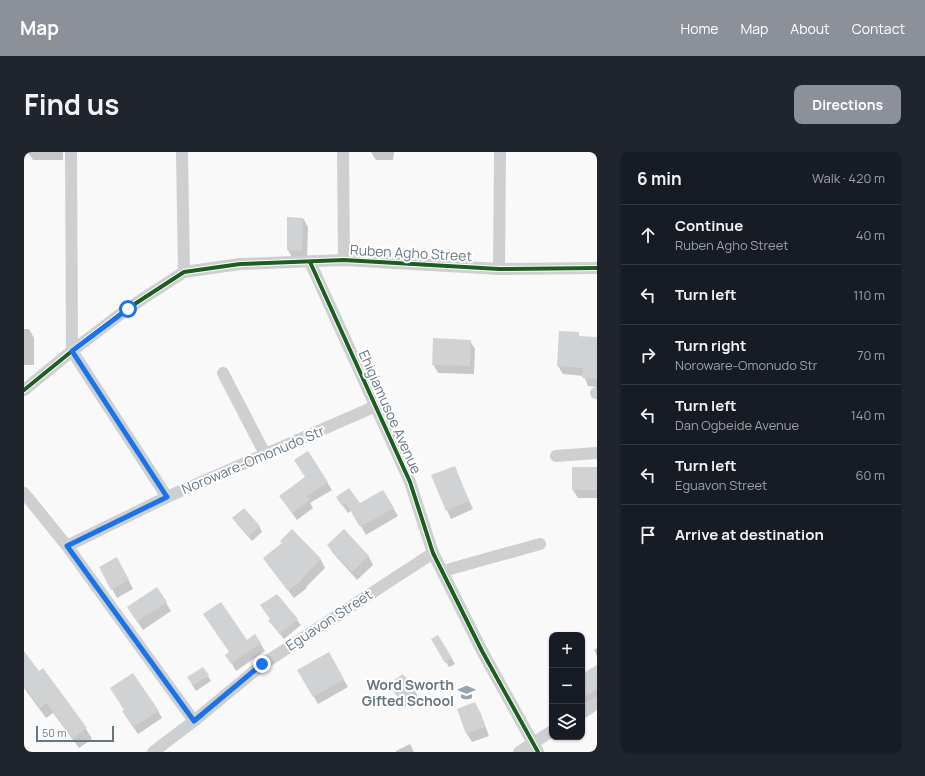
<!DOCTYPE html>
<html lang="en">
<head>
<meta charset="utf-8">
<style>
  body { margin:0; font-family:Manrope,sans-serif; background:#20242c; color:#f1f3f6 }
  .controls { position:absolute; right:12px; bottom:12px; display:grid; overflow:hidden; border-radius:8px; box-shadow:0 1px 3px #0004 }
  .controls button { width:36px; height:36px; display:grid; place-items:center; padding:0; border:0; border-bottom:1px solid #363941; background:#171b24; color:#f1f3f6; font:20px sans-serif }
  .scale { position:absolute; left:12px; bottom:10px; width:78px; box-sizing:border-box; padding-left:4px; border:2px solid #657683; border-top:0; font-size:11px; line-height:14px; white-space:nowrap; color:#657683; -webkit-text-stroke:3px #fff; paint-order:stroke }
  .stop { position:absolute; width:12px; height:12px; margin:-9px; border:3px solid #1a73e8; border-radius:50%; background:#fff }
  .stop.end { background:#1a73e8; border-color:#fff; box-shadow:0 1px 4px #0008 }
  .list { margin:0; padding:0; list-style:none }
  h2 { display:flex; justify-content:space-between; align-items:center; height:52px; margin:0; padding:0 16px; font-size:17px }
  h2 small { font-size:13px; font-weight:400; color:#9ea1a6 }
  .list li { display:grid; grid-template-columns:26px 1fr auto; gap:12px; align-items:center; box-sizing:border-box; height:60px; padding:0 16px; border-top:1px solid #363941 }
  .list b { display:block; font-size:15px; white-space:nowrap }
  .list p { margin:0; font-size:13px; white-space:nowrap; color:#9ea1a6 }
  .list em { font-size:13px; font-style:normal; color:#9ea1a6 }
  .icon { flex:none; width:22px; height:22px; fill:none; stroke:currentColor; stroke-width:2; stroke-linecap:round; stroke-linejoin:round }
  .map { position:relative; flex:none; width:573px; height:600px; overflow:hidden; border-radius:8px }
  header { display:flex; align-items:center; gap:24px; box-sizing:border-box; height:56px; padding:0 20px; background:#8c9099; color:#fff }
  header strong { font-size:19px }
  nav { display:flex; gap:22px; margin-inline-start:auto; font-size:14px }
  .intro { display:flex; align-items:center; justify-content:space-between; box-sizing:border-box; height:96px; padding:0 24px }
  h1 { margin:0; font-size:28px }
  .button { padding:10px 18px; border-radius:8px; background:#8c9099; color:#fff; font-size:14px; font-weight:700 }
  main { display:flex; gap:24px; padding:0 24px }
  aside { flex:1; background:#171b24; border-radius:8px; box-shadow:0 1px 3px #0004 }
  .map>svg:first-child { display:block }
</style>
</head>
<body>
<header>
<strong>Map</strong>
<nav><a>Home</a><a>Map</a><a>About</a><a>Contact</a></nav>
</header>
<div class="intro"><h1>Find us</h1><a class="button">Directions</a></div>
<main>
<div class="map">
<svg width="573" height="600" viewBox="0 0 573 600">
  <rect width="100%" height="100%" fill="#f9f9f9"/>
  <g fill="#0003">
    <polygon points="4,0 39,0 39,8 9,8"/>
    <polygon points="347,0 370,0 369,8 352,8"/>
    <polygon points="264,66 279,66 284,75 283,107 269,107 264,98"/>
    <polygon points="0,177 5,177 10,186 10,213 0,213"/>
    <polygon points="554,181 556,185 573,186 573,235 564,234 560,224 539,222 534,214"/>
    <polygon points="446,189 451,197 450,222 414,221 409,212"/>
    <polygon points="284,300 308,338 286,351 289,356 273,368 261,351 282,325"/>
    <polygon points="430,315 449,357 427,367 423,358"/>
    <polygon points="573,316 573,346 554,346 549,338"/>
    <polygon points="359,339 374,364 342,383 328,358 324,361 313,346 336,352"/>
    <polygon points="210,367 235,374 238,380 228,389 213,372"/>
    <polygon points="320,378 345,405 349,413 333,428 309,401 304,393"/>
    <polygon points="268,379 297,408 301,416 282,435 283,436 270,446 245,414 240,406 259,392"/>
    <polygon points="98,415 109,437 93,446 88,437"/>
    <polygon points="133,436 147,459 119,478 109,463"/>
    <polygon points="252,443 277,473 260,487 245,469 247,467"/>
    <polygon points="231,483 241,499 212,519 207,510 222,489"/>
    <polygon points="414,484 431,512 425,515 408,488"/>
    <polygon points="573,496 573,504 570,498"/>
    <polygon points="0,500 14,521 19,517 62,577 68,587 55,596 29,561 22,566 0,536"/>
    <polygon points="304,501 324,535 294,552 275,518"/>
    <polygon points="573,514 573,547 558,556 558,523"/>
    <polygon points="184,524 187,529 172,539 167,531"/>
    <polygon points="369,538 391,539 394,545 381,555"/>
    <polygon points="451,551 456,560 465,584 448,590 443,582 434,558"/>
    <polygon points="134,559 138,566 114,582 103,566"/>
    <polygon points="386,592 390,600 372,600 372,599"/>
  </g>
  <g fill="#d0d2d3">
    <polygon points="263,65 279,66 278,99 263,98"/>
    <polygon points="535,179 555,180 554,184 573,185 573,227 558,226 559,216 533,214"/>
    <polygon points="409,186 447,188 446,214 408,213"/>
    <polygon points="284,299 304,330 283,344 286,348 268,361 255,344 281,325 270,308"/>
    <polygon points="431,314 445,349 422,359 407,323"/>
    <rect x="548" y="315" width="25" height="23"/>
    <polygon points="325,336 336,351 359,338 370,356 336,375 322,351 318,354 312,345"/>
    <polygon points="220,356 236,374 225,384 208,366"/>
    <polygon points="268,377 297,407 278,426 279,427 264,439 239,406 258,391 256,389"/>
    <polygon points="320,377 345,404 328,420 303,393"/>
    <polygon points="93,405 105,428 87,438 75,415"/>
    <polygon points="133,435 143,450 113,470 103,455"/>
    <polygon points="253,442 274,467 256,482 244,468 246,467 236,453"/>
    <polygon points="197,450 223,488 231,482 237,491 207,512 201,503 205,500 179,462"/>
    <polygon points="414,483 428,506 421,511 407,487"/>
    <polygon points="0,499 15,519 19,516 63,576 48,587 23,551 16,556 0,534"/>
    <polygon points="305,500 320,527 289,545 273,518"/>
    <polygon points="573,513 573,537 558,547 558,522"/>
    <polygon points="179,515 185,523 169,534 163,525"/>
    <polygon points="109,521 135,559 109,575 98,559 100,558 86,536"/>
    <polygon points="379,522 392,539 377,550 364,532"/>
    <polygon points="451,550 461,575 442,582 433,557"/>
  </g>
  <g fill="none" stroke-linecap="round" stroke-linejoin="round">
    <g stroke="#cecfd0" stroke-width="12">
      <polyline points="47,0 48,199 143,345"/>
      <polyline points="158,0 160,120"/>
      <polyline points="319,0 320,108"/>
      <polyline points="286,110 386,330 409,401 458,499 514,600"/>
      <polyline points="475,117 476,0"/>
      <polyline points="199,221 241,302"/>
      <polyline points="0,238 48,199 103,157 160,120 216,112 320,108 475,117 573,116"/>
      <polyline points="572,241 573,241"/>
      <polyline points="532,304 573,301"/>
      <polyline points="0,341 43,394 170,569"/>
      <polyline points="43,394 143,345 352,254"/>
      <polyline points="419,419 516,392"/>
      <polyline points="558,561 573,551"/>
      <polyline points="129,600 170,569 239,512 409,401"/>
      <polyline points="495,600 528,579"/>
    </g>
    <defs>
      <g id="cycleway">
        <polyline points="286,110 386,330 409,401 458,499 514,600"/>
        <polyline points="0,238 48,199 103,157 160,120 216,112 320,108 475,117 573,116"/>
      </g>
    </defs>
    <use href="#cycleway" stroke="#fff" stroke-width="6"/>
    <use href="#cycleway" stroke="#1b5e20" stroke-width="4"/>
  </g>
  <g fill="none" stroke-linecap="round" stroke-linejoin="round">
    <polyline stroke="#1a73e8" stroke-width="5" points="104,157 48,199 143,345 43,394 170,569 238,512"/>
  </g>
  <defs>
    <symbol id="school-bare" viewBox="-9 -9 18 18"><path d="M0-5L7-2L0 1L-7-2ZM-4 1L0 2.5L4 1V4Q0 6-4 4Z" fill="#99a4ac" stroke="#fff" stroke-width="2.5" paint-order="stroke"/></symbol>
  </defs>
  <g fill-rule="evenodd">
    <use href="#school-bare" x="430" y="528" width="25" height="25"/>
  </g>
  <g text-anchor="middle" stroke-width="4" stroke-linejoin="round" paint-order="stroke">
    <g font-size="14" fill="#657683" stroke="#fff">
      <text transform="translate(387 101) rotate(3)" y="5">Ruben Agho Street</text>
      <text transform="translate(366 260) rotate(66)" y="5">Ehigiamusoe Avenue</text>
      <text transform="translate(229 308) rotate(-23)" y="5">Noroware-Omonudo Str</text>
      <text transform="translate(305 468) rotate(-33)" y="5">Eguavon Street</text>
    </g>
    <g font-size="14" font-weight="bold" fill="#657683" stroke="#fff" text-anchor="end">
      <text x="430" y="538">Word Sworth<tspan x="430" dy="16">Gifted School</tspan></text>
    </g>
  </g>
</svg>
<div class="controls">
<button>+</button>
<button>−</button>
<button><svg class="icon" aria-label="layers" viewBox="0 0 24 24"><path d="M12 4l9 5-9 5-9-5zM3 14l9 5 9-5"/></svg></button>
</div>
<div class="scale">50 m</div>
<div class="stop" style="left:104px;top:157px"></div>
<div class="stop end" style="left:238px;top:512px"></div>
</div>
<aside>
<h2>6 min<small>Walk · 420 m</small></h2>
<ul class="list">
<li><svg class="icon" aria-label="ahead" viewBox="0 0 24 24"><path d="M12 20V5M6 11l6-6 6 6"/></svg><div><b>Continue</b><p>Ruben Agho Street</p></div><em>40 m</em></li>
<li><svg class="icon" aria-label="left" viewBox="0 0 24 24"><path d="M17 20v-9H6M10 6l-5 5 5 5"/></svg><div><b>Turn left</b></div><em>110 m</em></li>
<li><svg class="icon" aria-label="right" viewBox="0 0 24 24"><path d="M7 20v-9h11M14 6l5 5-5 5"/></svg><div><b>Turn right</b><p>Noroware-Omonudo Str</p></div><em>70 m</em></li>
<li><svg class="icon" aria-label="left" viewBox="0 0 24 24"><path d="M17 20v-9H6M10 6l-5 5 5 5"/></svg><div><b>Turn left</b><p>Dan Ogbeide Avenue</p></div><em>140 m</em></li>
<li><svg class="icon" aria-label="left" viewBox="0 0 24 24"><path d="M17 20v-9H6M10 6l-5 5 5 5"/></svg><div><b>Turn left</b><p>Eguavon Street</p></div><em>60 m</em></li>
<li><svg class="icon" aria-label="arrive" viewBox="0 0 24 24"><path d="M6 21V4h12l-3 4 3 4H6"/></svg><div><b>Arrive at destination</b></div></li>
</ul>
</aside>
</main>
</body>
</html>
